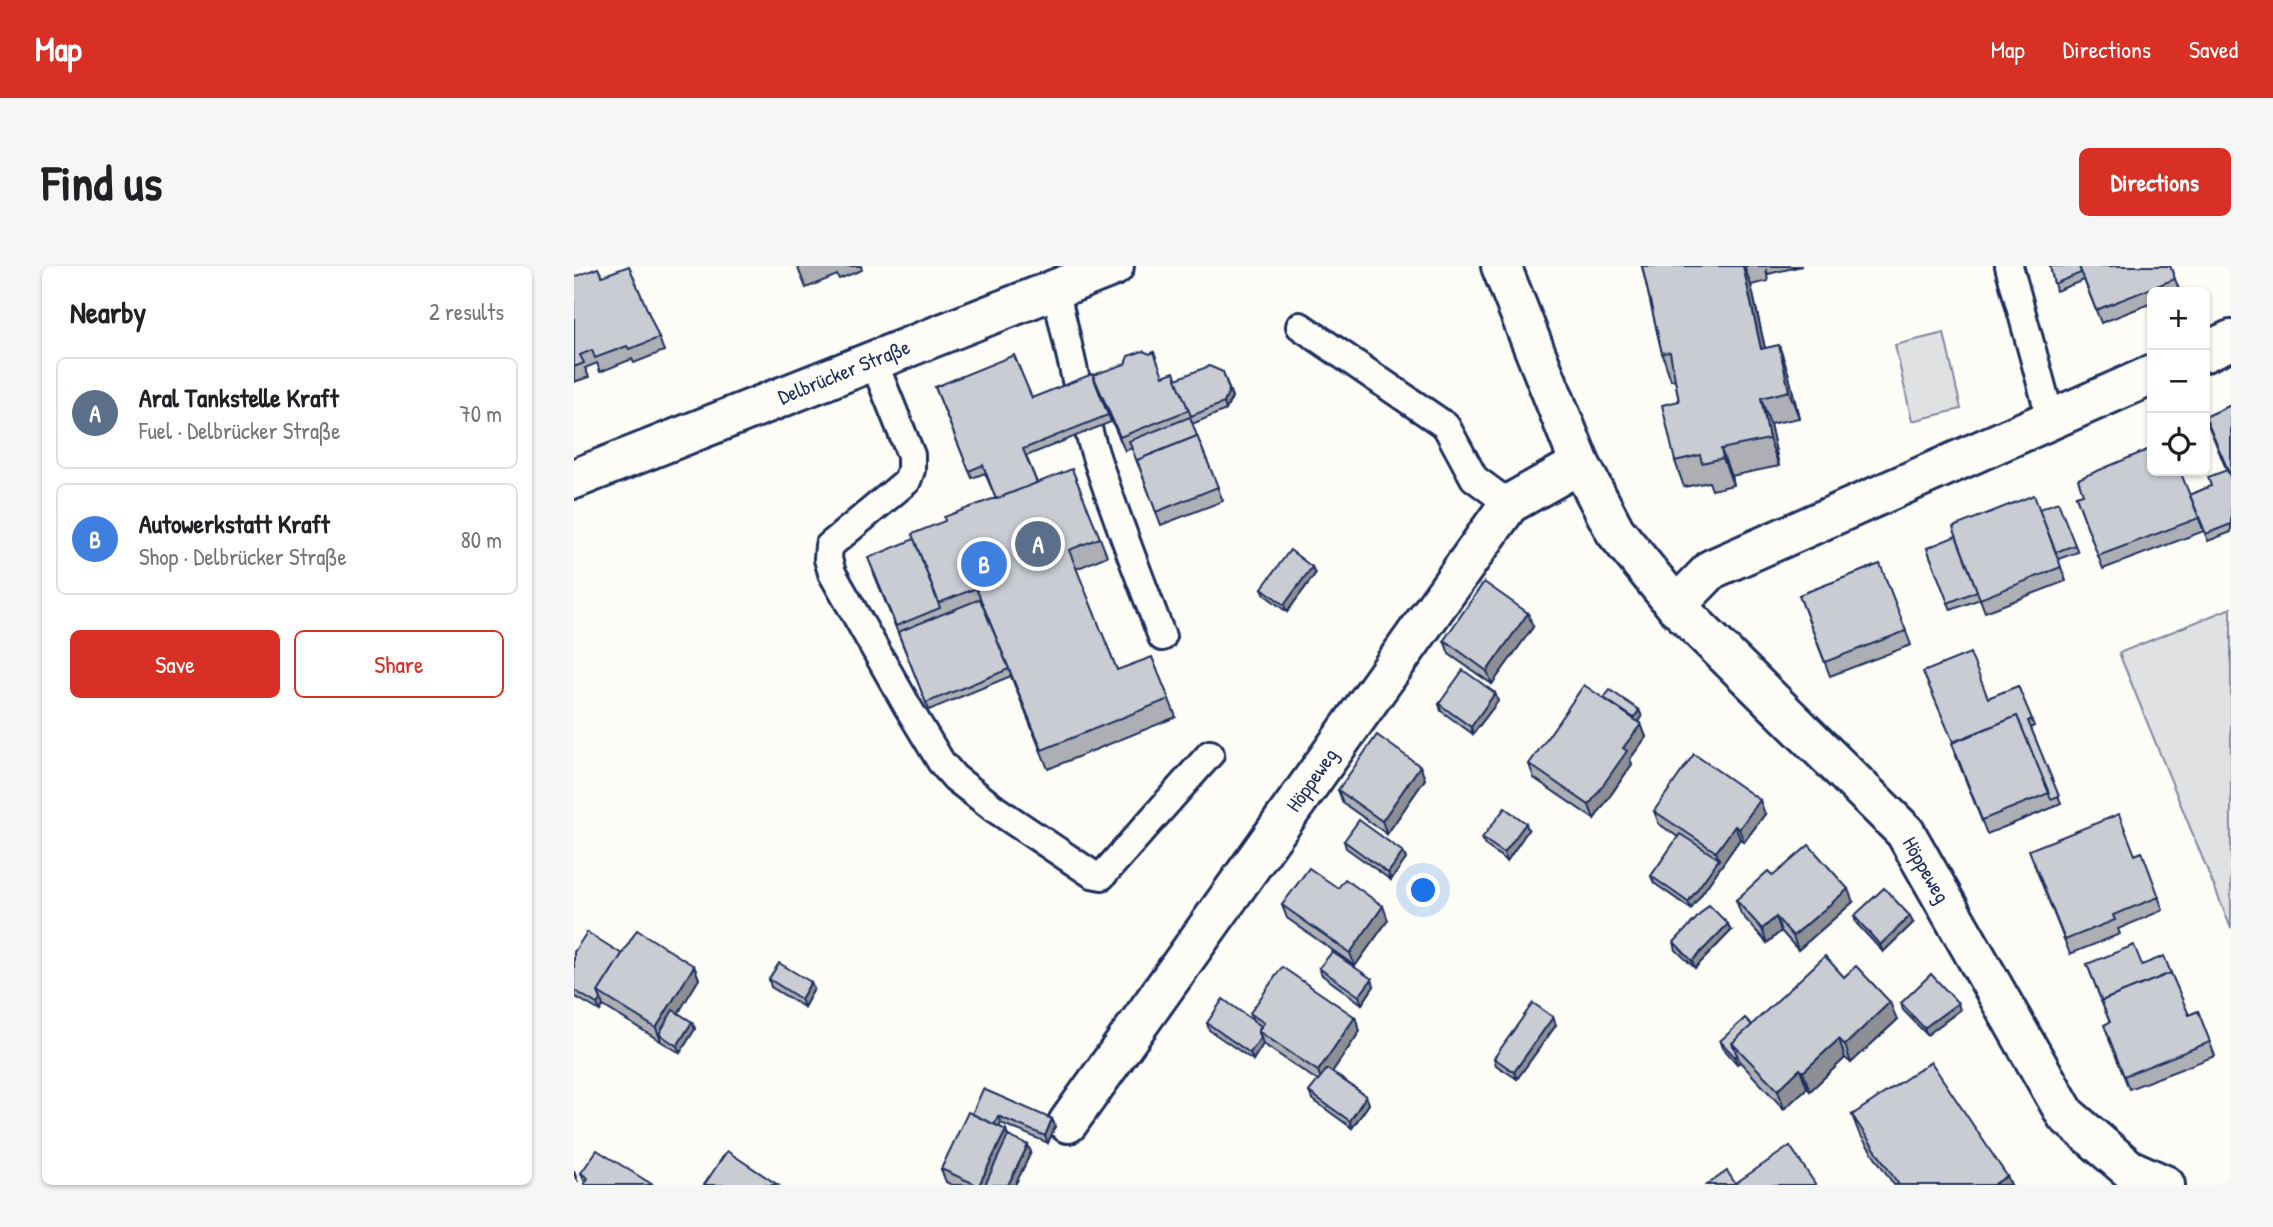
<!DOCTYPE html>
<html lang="en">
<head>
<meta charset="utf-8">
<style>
  body { margin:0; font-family:"Patrick Hand",sans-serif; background:#f6f6f6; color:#202124 }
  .controls { position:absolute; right:21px; top:21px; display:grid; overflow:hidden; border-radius:10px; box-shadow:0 2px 5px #0004 }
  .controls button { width:63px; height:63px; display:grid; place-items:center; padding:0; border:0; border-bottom:2px solid #e0e0e0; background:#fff; color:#202124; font:35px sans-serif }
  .you { position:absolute; left:850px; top:625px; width:24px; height:24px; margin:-18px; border:5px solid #fff; border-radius:50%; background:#1a73e8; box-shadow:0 0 0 10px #1a73e833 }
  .badge { display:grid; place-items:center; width:46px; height:46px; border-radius:50%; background:#d93025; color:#fff; font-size:23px; font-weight:700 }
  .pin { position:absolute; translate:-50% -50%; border:4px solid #fff; box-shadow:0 2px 7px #0006 }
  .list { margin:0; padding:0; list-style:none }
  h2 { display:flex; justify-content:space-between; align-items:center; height:91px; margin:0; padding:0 28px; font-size:30px }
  h2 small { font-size:23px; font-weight:400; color:#757577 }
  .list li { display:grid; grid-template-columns:46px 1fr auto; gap:21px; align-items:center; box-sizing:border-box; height:112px; margin:0 14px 14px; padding:0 14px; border:2px solid #e0e0e0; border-radius:10px }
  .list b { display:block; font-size:26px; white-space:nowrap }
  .list p { margin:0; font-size:23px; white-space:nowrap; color:#757577 }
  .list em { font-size:23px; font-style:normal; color:#757577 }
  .actions { display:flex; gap:14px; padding:21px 28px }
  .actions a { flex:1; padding:16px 0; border:2px solid #d93025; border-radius:10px; text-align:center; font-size:24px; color:#d93025 }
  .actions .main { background:#d93025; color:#fff }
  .icon { flex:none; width:38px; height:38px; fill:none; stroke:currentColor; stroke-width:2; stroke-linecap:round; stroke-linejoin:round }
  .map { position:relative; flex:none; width:1657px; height:919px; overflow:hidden; border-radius:10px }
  header { display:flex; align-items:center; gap:42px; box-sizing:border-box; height:98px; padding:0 35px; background:#d93025; color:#fff }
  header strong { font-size:33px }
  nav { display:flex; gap:38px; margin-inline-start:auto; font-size:24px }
  .intro { display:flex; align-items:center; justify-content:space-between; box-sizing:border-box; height:168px; padding:0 42px }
  h1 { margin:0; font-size:49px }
  .button { padding:18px 32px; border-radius:10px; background:#d93025; color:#fff; font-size:24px; font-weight:700 }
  main { display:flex; gap:42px; padding:0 42px }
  aside { flex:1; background:#fff; border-radius:10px; box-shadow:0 2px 5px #0004 }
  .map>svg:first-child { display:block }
</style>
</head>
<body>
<header>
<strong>Map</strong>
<nav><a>Map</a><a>Directions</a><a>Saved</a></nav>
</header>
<div class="intro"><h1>Find us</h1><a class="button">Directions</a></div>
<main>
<aside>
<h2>Nearby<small>2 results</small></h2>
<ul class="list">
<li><span class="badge" style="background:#5c6f8a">A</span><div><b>Aral Tankstelle Kraft</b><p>Fuel · Delbrücker Straße</p></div><em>70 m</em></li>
<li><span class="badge" style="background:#3f7fe0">B</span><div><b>Autowerkstatt Kraft</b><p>Shop · Delbrücker Straße</p></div><em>80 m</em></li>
</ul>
<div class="actions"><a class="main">Save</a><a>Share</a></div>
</aside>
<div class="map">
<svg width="1657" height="919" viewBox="0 0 1657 919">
  <rect width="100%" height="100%" fill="#fdfcf7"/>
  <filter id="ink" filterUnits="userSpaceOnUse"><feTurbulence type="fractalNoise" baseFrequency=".0143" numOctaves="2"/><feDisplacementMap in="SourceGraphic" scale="14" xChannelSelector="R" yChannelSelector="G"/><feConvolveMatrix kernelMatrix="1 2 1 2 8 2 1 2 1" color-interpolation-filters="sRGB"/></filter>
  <g filter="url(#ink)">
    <g fill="#e0e1e3" stroke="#7e88a0" stroke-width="2">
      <polygon points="1370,67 1387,143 1338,155 1321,79"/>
      <polygon points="1657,342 1657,662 1545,387"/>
    </g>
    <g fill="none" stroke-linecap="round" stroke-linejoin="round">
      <defs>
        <g id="service">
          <polyline points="1435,0 1477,154"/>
          <path d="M481,22C494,76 504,130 520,184C540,247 565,309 588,371"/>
          <polyline points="726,60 872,160 900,212 935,238"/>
          <polyline points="299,94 337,189 337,204 333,215 255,280 254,293 258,307 335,443 367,496 381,512 421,543 518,608 528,610 636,488"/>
        </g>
        <g id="minor">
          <polyline points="927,0 1006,198 1041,265 1102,340 1331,566 1492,849 1555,903 1591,919"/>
          <polyline points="1631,86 1657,74"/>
          <polyline points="0,213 540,0"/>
          <polyline points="1102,340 1138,303 1578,109"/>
          <polyline points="494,857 935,238 1006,198"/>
        </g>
      </defs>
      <use href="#service" stroke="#1b2f5e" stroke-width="32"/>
      <use href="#minor" stroke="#1b2f5e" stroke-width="44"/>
      <use href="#service" stroke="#fdfcf7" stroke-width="26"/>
      <use href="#minor" stroke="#fdfcf7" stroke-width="38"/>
    </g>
    <g fill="#adafb5" stroke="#1b2f5e" stroke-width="2">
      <polygon points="223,0 287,0 288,4 265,13 263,9 232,22"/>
      <polygon points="1068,0 1228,0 1194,8 1192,3 1194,15 1177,19 1191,82 1214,106 1225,152 1196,158 1205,200 1157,210 1159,219 1138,224 1135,216 1110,221 1101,195 1105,135 1101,113 1097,114 1088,87"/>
      <polygon points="1476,0 1596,0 1606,26 1578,26 1578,37 1527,57 1510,14 1482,25"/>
      <polygon points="28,10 85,72 90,85 60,97 58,93 26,106 23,97 11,102 15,111 0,116 0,11"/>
      <polygon points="649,106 658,131 652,144 618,158 649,235 587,259 558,182 551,185 528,133 537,156 452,190 463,217 526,272 533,290 502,303 543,404 595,433 602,451 474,503 436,408 437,410 355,444 299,305 340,273 422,233 411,207 398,212 361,121 458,132 519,109 589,110 602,113"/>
      <polygon points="1657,139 1657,266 1634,275 1625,253 1630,265 1529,303 1502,230 1616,229 1637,220 1653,205 1631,151"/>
      <polygon points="1465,243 1501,279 1504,286 1484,293 1492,315 1411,346 1406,333 1377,344 1353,282"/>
      <polygon points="1306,298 1337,379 1256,410 1225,329"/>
      <polygon points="738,301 741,308 713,346 691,329 688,322"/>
      <polygon points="959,361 918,418 875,388 870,374"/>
      <polygon points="1444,420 1460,460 1457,462 1487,537 1480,540 1480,541 1413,568 1382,490 1379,476 1414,432"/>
      <polygon points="921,427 924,435 899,468 867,445 865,438"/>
      <polygon points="1030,432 1065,444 1068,451 1065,456 1067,458 1072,471 1056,493 1058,498 1020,553 960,512 955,498"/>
      <polygon points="846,500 851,513 813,568 769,537 764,524"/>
      <polygon points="1080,545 1191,548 1170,576 1166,573 1117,643 1080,617 1077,610 1104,571 1085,558"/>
      <polygon points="954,564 933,595 911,579 908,572"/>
      <polygon points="770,575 829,586 832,593 817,614 772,582"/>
      <polygon points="1568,586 1589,644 1544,663 1546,668 1496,688 1460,598 1561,589"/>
      <polygon points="1199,610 1279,636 1224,684 1207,665 1193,677 1167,648 1162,634"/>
      <polygon points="708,639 814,654 781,700 713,652"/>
      <polygon points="1280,650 1339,657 1309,686 1282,657"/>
      <polygon points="1157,665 1121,702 1102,684 1100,676"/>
      <polygon points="0,686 48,688 120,700 125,713 104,747 118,756 121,763 106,787 29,740 26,745 0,730"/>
      <polygon points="1513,698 1568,699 1615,749 1624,745 1641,790 1555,823 1535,773 1536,757"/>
      <polygon points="745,702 800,720 788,738 748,709"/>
      <polygon points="1270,711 1323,754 1277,797 1271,792 1236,825 1233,822 1210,843 1166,796 1163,798 1149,782 1146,775"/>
      <polygon points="195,713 240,723 230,741 197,721"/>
      <polygon points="1327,737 1386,744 1353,769 1329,744"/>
      <polygon points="676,747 781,751 786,765 758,806 792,830 795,838 778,862 738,833 735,826 744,815 689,778 679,794 635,764 633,757 679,754"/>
      <polygon points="979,751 982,759 943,813 922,799 920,792"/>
      <polygon points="398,848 478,853 481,860 474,877 427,857 425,861 432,864 434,870 457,886 441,919 378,919 372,916 367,903"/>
      <polygon points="1278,849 1433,910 1437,919 1320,919 1285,867"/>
      <polygon points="7,907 79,919 11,917"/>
    </g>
    <g fill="#8d8f94" stroke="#1b2f5e" stroke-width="2">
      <polygon points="1169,0 1170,0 1177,19 1197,110 1187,83"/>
      <polygon points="1205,79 1214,106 1225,152 1215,125"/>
      <polygon points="655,124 658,131 652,144 650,137"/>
      <polygon points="1187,132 1196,158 1205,200 1195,173"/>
      <polygon points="1147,183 1157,210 1159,219 1149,192"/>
      <polygon points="738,301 741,308 713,346 710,339"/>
      <polygon points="954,347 959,361 918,418 913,405"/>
      <polygon points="921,427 924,435 899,468 897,461"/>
      <polygon points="1065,444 1068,451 1060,463 1057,456"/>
      <polygon points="1067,458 1072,471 1056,493 1058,498 1020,553 1015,539 1049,482"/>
      <polygon points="846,500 851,513 813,568 808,555"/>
      <polygon points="1186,534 1191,548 1170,576 1165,563"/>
      <polygon points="952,557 954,564 933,595 930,587"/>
      <polygon points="1161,560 1166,573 1117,643 1114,636 1145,593 1142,586"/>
      <polygon points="829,586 832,593 817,614 814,607"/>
      <polygon points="1274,623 1279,636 1224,684 1219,670"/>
      <polygon points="809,640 814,654 781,700 776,687"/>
      <polygon points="1336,650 1339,657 1309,686 1306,679"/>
      <polygon points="1202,651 1207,665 1193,677 1188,663"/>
      <polygon points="1154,658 1157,665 1121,702 1118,695"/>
      <polygon points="120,700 125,713 90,771 85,768 87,775 82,762"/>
      <polygon points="798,713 800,720 788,738 785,730"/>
      <polygon points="237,716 240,723 230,741 227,733"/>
      <polygon points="27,733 29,740 26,745 23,738"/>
      <polygon points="1316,736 1323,754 1277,797 1271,779"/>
      <polygon points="1384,737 1386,744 1353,769 1350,762"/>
      <polygon points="781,751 786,765 749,819 744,805"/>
      <polygon points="979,751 982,759 943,813 940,806"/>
      <polygon points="118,756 121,763 106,787 103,780"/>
      <polygon points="687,771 689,778 679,794 676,787"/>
      <polygon points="1265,773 1271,792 1236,825 1229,806"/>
      <polygon points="1163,789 1166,796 1163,798 1161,791"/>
      <polygon points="1226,803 1233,822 1210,843 1204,824"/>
      <polygon points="792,830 795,838 778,862 776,855"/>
      <polygon points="424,850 427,857 420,870 418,863"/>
      <polygon points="478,853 481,860 474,877 471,870"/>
      <polygon points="432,864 436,878 417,919 405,919"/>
      <polygon points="454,879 457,886 441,919 434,919"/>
      <polygon points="0,905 4,917 3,919 0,919"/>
      <polygon points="1433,910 1437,919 1419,919"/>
    </g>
    <g fill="#c9ccd3" stroke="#1b2f5e" stroke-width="2">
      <polygon points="55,0 85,72 55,83 53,80 21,92 18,84 6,89 10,97 0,101 0,11 24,2 28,10"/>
      <polygon points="1068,0 1169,0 1187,83 1205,79 1215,125 1187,132 1195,173 1147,183 1149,192 1128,197 1126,189 1101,195 1088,139 1105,135 1096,86 1088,87"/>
      <polygon points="1476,0 1505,0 1507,7 1480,18"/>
      <polygon points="1505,0 1596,0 1601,13 1522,44"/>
      <polygon points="569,85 576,88 580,86 589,110 600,106 615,144 546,171 519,109 551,98 554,90"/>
      <polygon points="440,89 458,132 518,108 534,149 449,183 463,217 422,233 409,199 395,205 361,121"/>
      <polygon points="635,100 649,106 655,124 650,137 617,150 602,113"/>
      <polygon points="1657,139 1657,211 1631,151"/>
      <polygon points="616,151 623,170 563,194 565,201 555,175"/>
      <polygon points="623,170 644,221 582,246 563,194"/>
      <polygon points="1578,182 1578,205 1606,205 1625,252 1524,290 1502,230 1509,228 1504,213"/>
      <polygon points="498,203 526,272 495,284 543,404 578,391 595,433 468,484 402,322 365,337 338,268 371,255 370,251 418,233 422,233"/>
      <polygon points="1653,204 1657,213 1657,258 1632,268 1616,229 1637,220 1634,211"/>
      <polygon points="1460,229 1487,301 1406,333 1379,261"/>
      <polygon points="1484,236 1501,279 1482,286 1465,243"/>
      <polygon points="1382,270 1403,325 1374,337 1353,282"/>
      <polygon points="340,273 366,342 322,360 294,292"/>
      <polygon points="716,284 738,301 710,339 688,322"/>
      <polygon points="1306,298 1332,365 1251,396 1225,329"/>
      <polygon points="910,316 954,347 913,405 870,374"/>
      <polygon points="406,333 435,403 352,437 324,366"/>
      <polygon points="1396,387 1414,432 1444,420 1458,453 1454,455 1485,530 1477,533 1443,450 1379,476 1349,406"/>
      <polygon points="889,404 921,427 897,461 865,438"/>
      <polygon points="1010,419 1067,458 1049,482 1053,485 1015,539 955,498"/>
      <polygon points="1036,424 1065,444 1060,452 1030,432"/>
      <polygon points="1443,450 1475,527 1408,554 1378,477"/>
      <polygon points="803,469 846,500 808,555 764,524"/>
      <polygon points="1120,488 1186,534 1165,563 1161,560 1142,586 1080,545"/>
      <polygon points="931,542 952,557 930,587 908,572"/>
      <polygon points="1545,548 1561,589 1568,586 1585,631 1539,649 1541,654 1491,674 1455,584"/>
      <polygon points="785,554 829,586 814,607 770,575"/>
      <polygon points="1106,568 1145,593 1114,636 1077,610"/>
      <polygon points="1235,579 1274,623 1219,670 1202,651 1188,663 1162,634 1194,605 1199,610"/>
      <polygon points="735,602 764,622 771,613 809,640 776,687 708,639"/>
      <polygon points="1310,622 1336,650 1306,679 1280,650"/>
      <polygon points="1135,639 1154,658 1118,695 1100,676"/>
      <polygon points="63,664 120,700 82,762 24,726"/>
      <polygon points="13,666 48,688 24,726 27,733 23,738 0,724 0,686"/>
      <polygon points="1560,679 1568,699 1590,690 1597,707 1527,735 1530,741 1513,698"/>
      <polygon points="758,686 798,713 785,730 745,702"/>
      <polygon points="1251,690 1270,711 1282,700 1316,736 1271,779 1265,773 1229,806 1226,803 1204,824 1158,777"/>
      <polygon points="205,697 237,716 227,733 195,713"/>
      <polygon points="708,701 781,751 744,805 684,765 690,757 676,747"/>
      <polygon points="1597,707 1615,749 1624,745 1636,776 1550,810 1530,759 1536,756 1527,735"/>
      <polygon points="1357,708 1384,737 1350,762 1327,737"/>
      <polygon points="649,733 687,760 684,765 687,771 676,787 633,757"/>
      <polygon points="959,737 979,751 940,806 920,792"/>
      <polygon points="99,744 118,756 103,780 85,768"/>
      <polygon points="1171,752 1178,759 1158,777 1163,789 1161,791 1146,775"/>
      <polygon points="1357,796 1433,910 1419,919 1325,919 1278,849"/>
      <polygon points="753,803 792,830 776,855 735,826"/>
      <polygon points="409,823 478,853 471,870 424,850 420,859 398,848"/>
      <polygon points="394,846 432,864 405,919 403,919 367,903"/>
      <polygon points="434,870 454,879 434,919 411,919"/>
      <polygon points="1216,880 1242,919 1159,919"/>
      <polygon points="23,884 79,919 10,919 14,912 7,907"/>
      <polygon points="153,885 204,919 130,919"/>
      <polygon points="1153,905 1161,917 1159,919 1133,919"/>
    </g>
  </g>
  <g text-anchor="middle" stroke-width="7" stroke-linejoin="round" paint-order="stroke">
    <g font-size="21" fill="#1b2f5e" stroke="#fdfcf7">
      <text transform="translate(270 106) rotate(-22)" y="7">Delbrücker Straße</text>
      <text transform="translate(738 514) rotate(-55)" y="7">Höppeweg</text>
      <text transform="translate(1352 604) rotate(60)" y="7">Höppeweg</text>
    </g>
  </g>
</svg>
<div class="controls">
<button>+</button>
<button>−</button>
<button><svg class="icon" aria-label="locate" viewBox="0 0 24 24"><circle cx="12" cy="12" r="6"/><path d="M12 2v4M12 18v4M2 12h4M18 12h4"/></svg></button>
</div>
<div class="you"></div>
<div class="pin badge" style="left:464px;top:278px;background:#5c6f8a">A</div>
<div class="pin badge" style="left:410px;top:298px;background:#3f7fe0">B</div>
</div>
</main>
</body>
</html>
